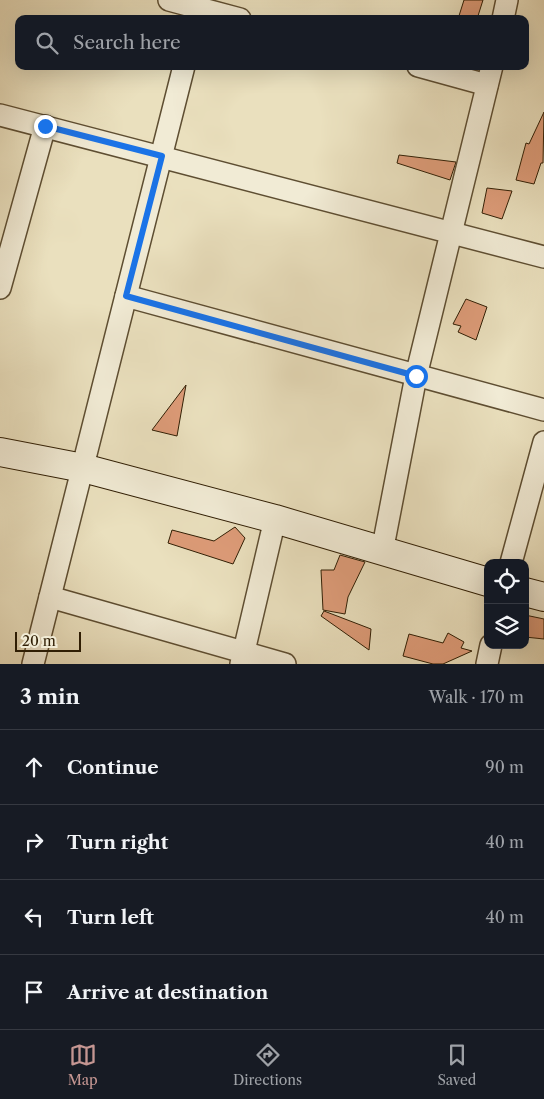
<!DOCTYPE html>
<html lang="en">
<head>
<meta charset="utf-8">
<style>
  body { margin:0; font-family:"Libre Caslon Text",serif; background:#20242c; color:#f1f3f6 }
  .controls { position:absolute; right:15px; bottom:15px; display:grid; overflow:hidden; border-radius:10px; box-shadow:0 5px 20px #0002 }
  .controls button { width:45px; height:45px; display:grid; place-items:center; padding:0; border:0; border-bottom:1px solid #363941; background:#171b24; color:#f1f3f6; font:25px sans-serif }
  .scale { position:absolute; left:15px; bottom:12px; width:66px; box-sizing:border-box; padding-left:5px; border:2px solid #301e04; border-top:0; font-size:14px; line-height:18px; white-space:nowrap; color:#301e04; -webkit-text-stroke:4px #f1ebd5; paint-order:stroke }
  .stop { position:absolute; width:15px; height:15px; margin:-11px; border:4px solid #1a73e8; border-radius:50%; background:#fff }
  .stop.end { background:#1a73e8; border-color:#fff; box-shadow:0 1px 5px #0008 }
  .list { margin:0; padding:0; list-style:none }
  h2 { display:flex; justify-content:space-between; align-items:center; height:65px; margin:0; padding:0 20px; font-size:21px }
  h2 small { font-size:16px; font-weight:400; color:#9ea1a6 }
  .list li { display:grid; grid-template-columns:32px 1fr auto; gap:15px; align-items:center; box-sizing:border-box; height:75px; padding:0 20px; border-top:1px solid #363941 }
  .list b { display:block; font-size:19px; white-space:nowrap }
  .list em { font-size:16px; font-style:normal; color:#9ea1a6 }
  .icon { flex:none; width:28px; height:28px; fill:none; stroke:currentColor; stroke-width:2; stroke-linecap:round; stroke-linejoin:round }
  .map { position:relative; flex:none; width:544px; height:664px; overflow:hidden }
  .search { position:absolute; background:#171b24; box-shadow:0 5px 20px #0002; left:15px; right:15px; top:15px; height:55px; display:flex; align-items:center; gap:12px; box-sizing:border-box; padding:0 18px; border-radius:10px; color:#9ea1a6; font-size:19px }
  .sheet { height:365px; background:#171b24 }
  nav { display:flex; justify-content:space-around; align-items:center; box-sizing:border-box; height:70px; border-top:1px solid #363941; background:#171b24; font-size:14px; color:#9ea1a6 }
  nav a { display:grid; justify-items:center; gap:2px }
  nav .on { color:#c59692 }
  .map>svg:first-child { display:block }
</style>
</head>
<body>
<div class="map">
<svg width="544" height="664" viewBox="0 0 544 664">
  <rect width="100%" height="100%" fill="#eae0be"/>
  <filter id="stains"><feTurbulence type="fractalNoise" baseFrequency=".004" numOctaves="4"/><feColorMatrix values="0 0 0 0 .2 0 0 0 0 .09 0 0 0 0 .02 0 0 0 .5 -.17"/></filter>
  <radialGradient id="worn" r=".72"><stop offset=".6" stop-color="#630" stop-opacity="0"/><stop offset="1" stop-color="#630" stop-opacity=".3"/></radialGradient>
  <g fill="#de9c79" stroke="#301e04">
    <polygon points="464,0 483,0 477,19 458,19"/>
    <polygon points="544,112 543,163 541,163 534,184 516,180 526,143 529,144"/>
    <polygon points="399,155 456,162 450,180 397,163"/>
    <polygon points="487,188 512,191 502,219 482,213"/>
    <polygon points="466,299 487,307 476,340 458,332 461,326 453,324"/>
    <polygon points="186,385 177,436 152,430"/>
    <polygon points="235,527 245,538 233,564 168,543 172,530 214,541"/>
    <polygon points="340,555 365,562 348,597 345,614 323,610 321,570 334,570"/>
    <polygon points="324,611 371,629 369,650 321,616"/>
    <polygon points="525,615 544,619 544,639 525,637"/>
    <polygon points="448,633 464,642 461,648 472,651 443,664 433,664 403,656 409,634 443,643"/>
  </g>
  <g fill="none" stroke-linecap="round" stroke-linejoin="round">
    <defs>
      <g id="street">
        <polyline points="169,0 240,19"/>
        <polyline points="503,19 507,0"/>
        <polyline points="418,66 487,85"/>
        <polyline points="0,115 544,257"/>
        <polyline points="0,288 45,126"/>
        <polyline points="126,296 544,410"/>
        <polyline points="382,552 416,376 492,66"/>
        <polyline points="511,563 544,442"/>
        <polyline points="50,597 285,664"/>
        <polyline points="33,664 184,66"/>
        <polyline points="241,664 275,519"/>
        <polyline points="487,664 491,645"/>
      </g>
      <g id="secondary">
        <polyline points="0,452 83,468 275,519 488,582"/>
        <polyline points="525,592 544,597"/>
      </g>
    </defs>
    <use href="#street" stroke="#5e4e32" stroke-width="24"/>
    <use href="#secondary" stroke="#301e04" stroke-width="30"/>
    <use href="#street" stroke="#f1ebd5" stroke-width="21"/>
    <use href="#secondary" stroke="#f1ebd5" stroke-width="28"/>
  </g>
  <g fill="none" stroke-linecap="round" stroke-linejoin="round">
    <polyline stroke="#1a73e8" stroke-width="6" points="45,126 162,156 126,296 416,376"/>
  </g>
  <rect width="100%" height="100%" filter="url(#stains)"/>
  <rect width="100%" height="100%" fill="url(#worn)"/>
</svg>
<div class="controls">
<button><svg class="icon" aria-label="locate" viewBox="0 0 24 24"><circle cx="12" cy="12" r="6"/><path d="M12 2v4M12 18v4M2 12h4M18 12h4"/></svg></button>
<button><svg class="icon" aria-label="layers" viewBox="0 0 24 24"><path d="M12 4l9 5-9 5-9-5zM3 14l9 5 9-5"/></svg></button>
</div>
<div class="scale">20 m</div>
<div class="stop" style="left:416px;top:376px"></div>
<div class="stop end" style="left:45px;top:126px"></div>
<div class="search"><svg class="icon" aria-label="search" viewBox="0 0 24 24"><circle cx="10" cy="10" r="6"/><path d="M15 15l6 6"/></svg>Search here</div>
</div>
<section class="sheet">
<h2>3 min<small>Walk · 170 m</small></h2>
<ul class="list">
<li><svg class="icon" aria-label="ahead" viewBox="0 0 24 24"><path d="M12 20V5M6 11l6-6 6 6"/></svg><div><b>Continue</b></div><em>90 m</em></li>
<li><svg class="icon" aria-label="right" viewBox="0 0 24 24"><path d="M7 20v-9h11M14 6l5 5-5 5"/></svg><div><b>Turn right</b></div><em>40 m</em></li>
<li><svg class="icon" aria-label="left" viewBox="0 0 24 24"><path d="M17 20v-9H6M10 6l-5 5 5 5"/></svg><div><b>Turn left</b></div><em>40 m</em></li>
<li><svg class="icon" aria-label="arrive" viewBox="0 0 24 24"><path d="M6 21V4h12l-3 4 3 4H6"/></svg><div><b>Arrive at destination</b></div></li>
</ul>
</section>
<nav>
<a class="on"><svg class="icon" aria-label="map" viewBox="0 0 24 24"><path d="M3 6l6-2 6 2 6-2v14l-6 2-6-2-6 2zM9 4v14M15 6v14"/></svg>Map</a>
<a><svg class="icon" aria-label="directions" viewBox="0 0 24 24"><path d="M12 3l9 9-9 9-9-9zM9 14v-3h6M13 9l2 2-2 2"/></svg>Directions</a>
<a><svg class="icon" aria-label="saved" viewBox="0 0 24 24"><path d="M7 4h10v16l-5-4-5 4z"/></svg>Saved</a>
</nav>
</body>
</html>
